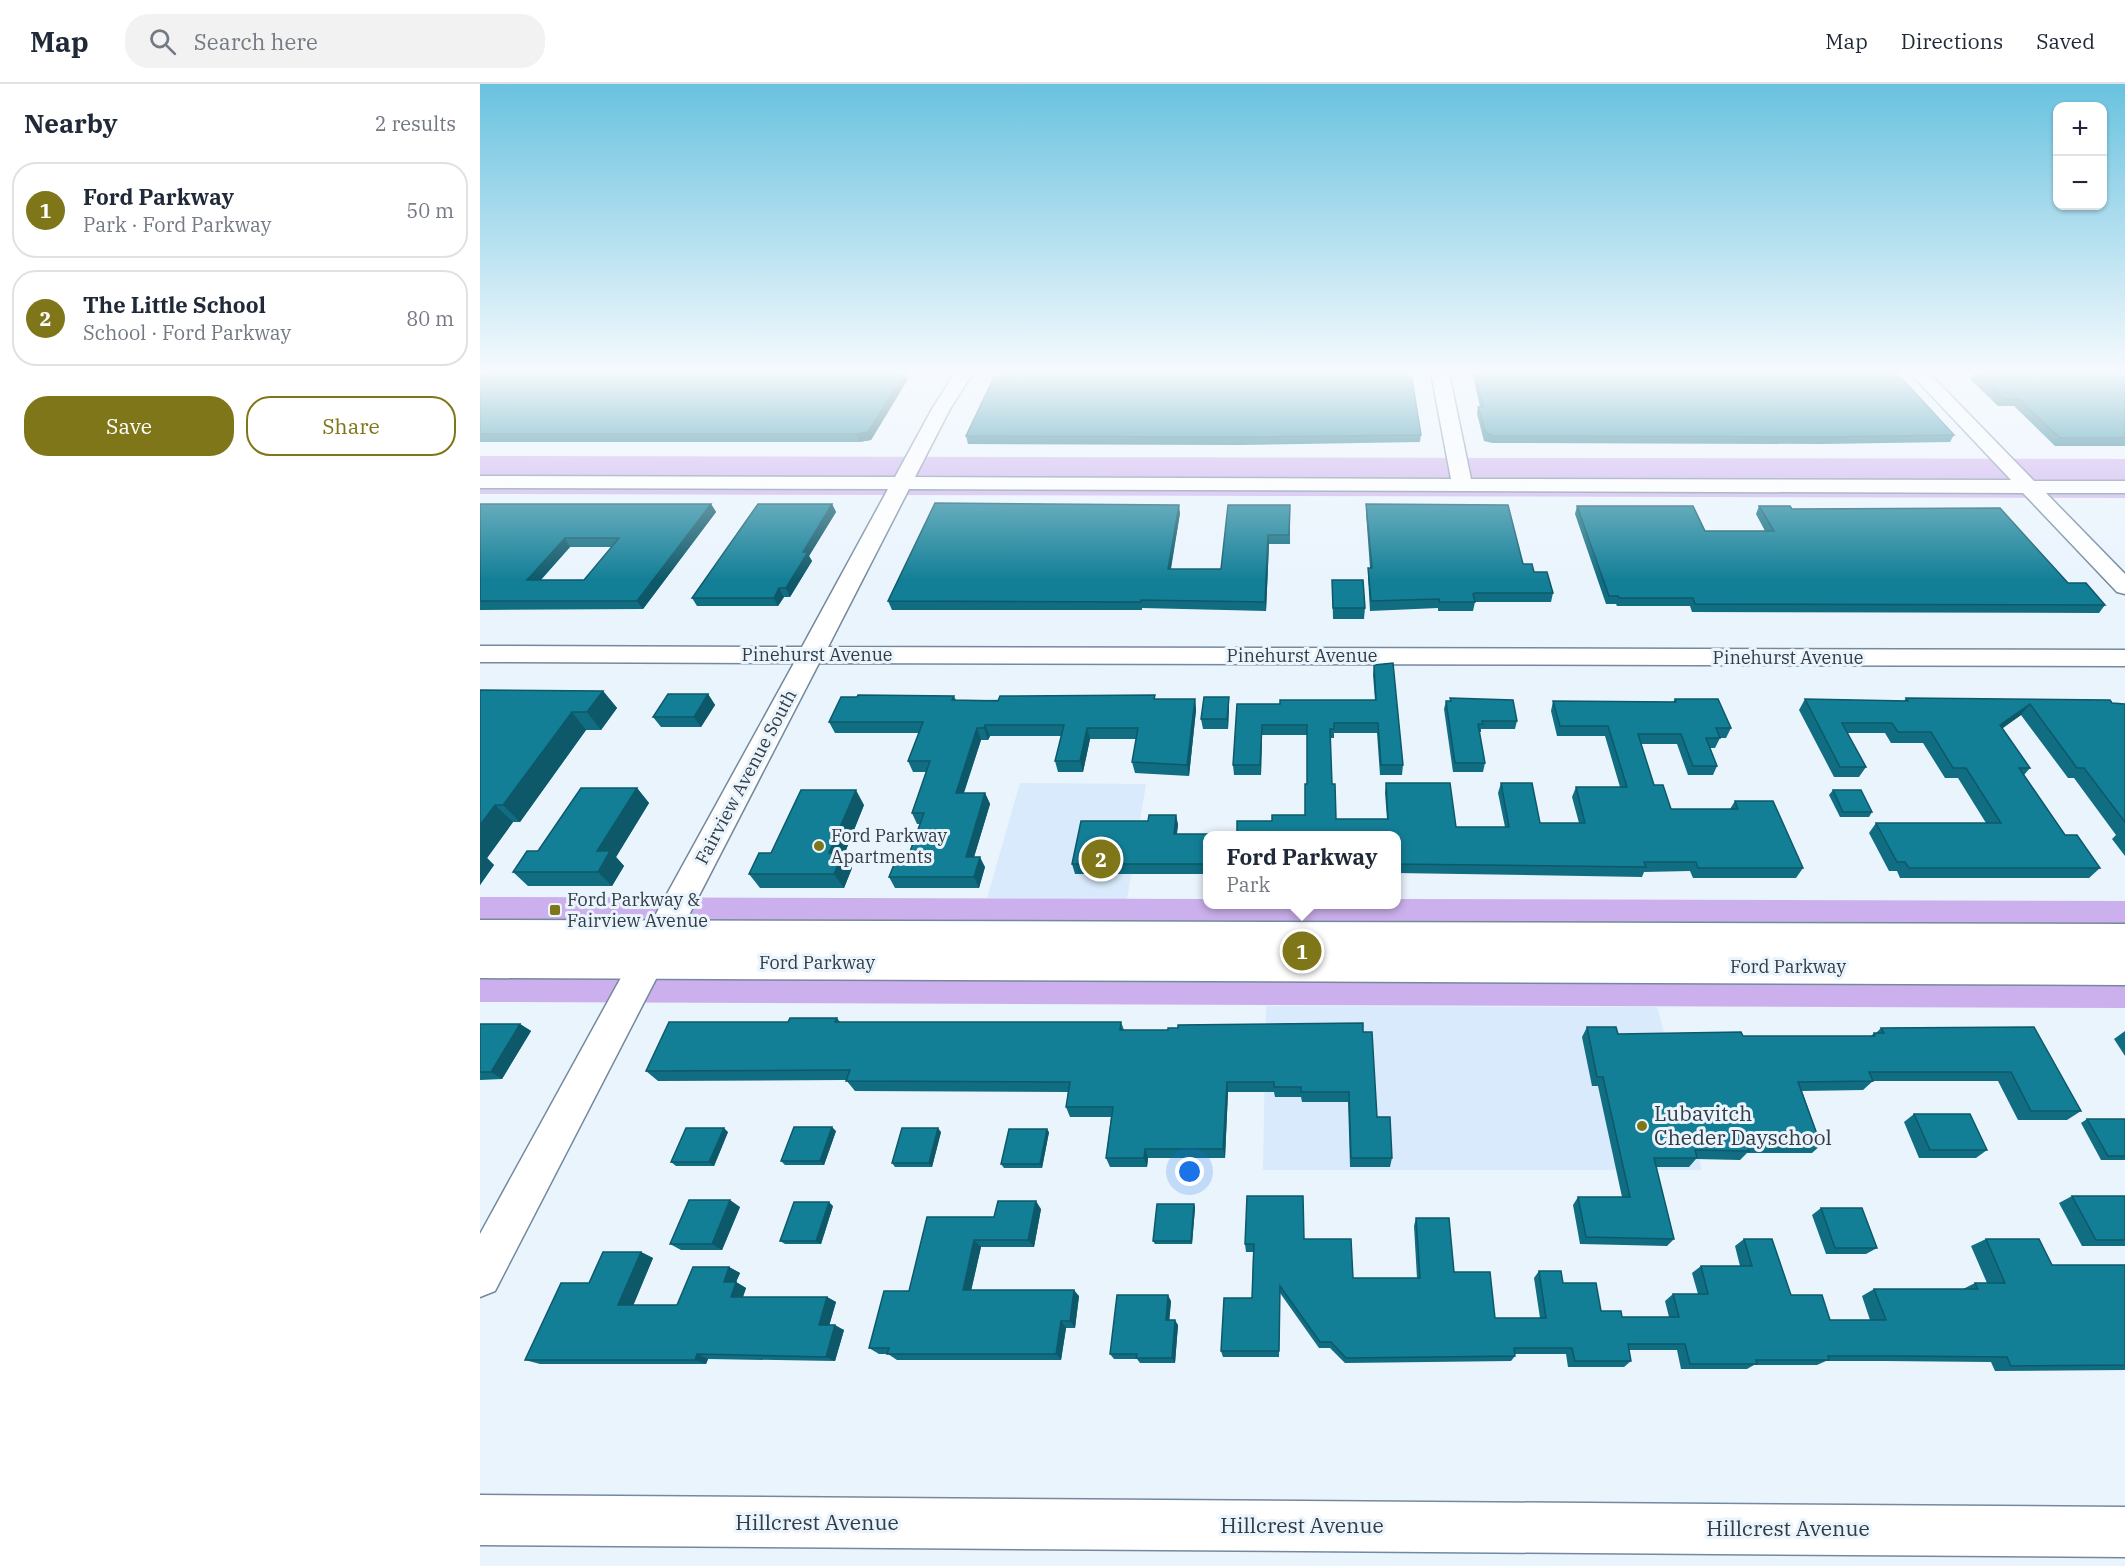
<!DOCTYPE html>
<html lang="en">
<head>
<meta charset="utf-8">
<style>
  body { margin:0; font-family:"IBM Plex Serif",serif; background:#f2f2f3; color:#1f2937 }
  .controls { position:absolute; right:18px; top:18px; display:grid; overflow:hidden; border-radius:12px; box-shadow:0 2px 4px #0004 }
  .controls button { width:54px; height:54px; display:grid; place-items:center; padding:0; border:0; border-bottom:2px solid #e0e1e3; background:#fff; color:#1f2937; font:30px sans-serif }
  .you { position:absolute; left:710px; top:1088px; width:21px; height:21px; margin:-15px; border:4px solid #fff; border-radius:50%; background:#1a73e8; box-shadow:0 0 0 9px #1a73e833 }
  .badge { display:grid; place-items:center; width:39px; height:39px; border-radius:50%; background:#7f7619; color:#fff; font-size:20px; font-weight:700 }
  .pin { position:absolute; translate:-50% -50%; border:3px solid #fff; box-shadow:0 2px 6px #0006 }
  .popup { position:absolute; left:723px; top:747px; width:198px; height:78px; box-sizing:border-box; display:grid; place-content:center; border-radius:12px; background:#fff; filter:drop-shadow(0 2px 4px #0005); font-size:20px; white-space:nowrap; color:#747a83 }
  .popup b { font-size:22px; color:#1f2937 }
  .popup::after { content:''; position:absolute; left:50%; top:100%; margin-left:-12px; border:12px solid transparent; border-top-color:#fff }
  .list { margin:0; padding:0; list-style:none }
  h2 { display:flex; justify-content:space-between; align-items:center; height:78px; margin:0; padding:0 24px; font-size:26px }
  h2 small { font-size:20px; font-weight:400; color:#747a83 }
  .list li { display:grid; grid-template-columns:39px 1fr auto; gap:18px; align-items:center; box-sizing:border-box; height:96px; margin:0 12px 12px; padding:0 12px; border:2px solid #e0e1e3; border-radius:24px }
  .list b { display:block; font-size:22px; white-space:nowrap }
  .list p { margin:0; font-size:20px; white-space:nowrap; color:#747a83 }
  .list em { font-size:20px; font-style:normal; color:#747a83 }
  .actions { display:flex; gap:12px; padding:18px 24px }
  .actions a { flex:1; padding:14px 0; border:2px solid #7f7619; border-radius:24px; text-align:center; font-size:21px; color:#7f7619 }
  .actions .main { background:#7f7619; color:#fff }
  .icon { flex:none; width:33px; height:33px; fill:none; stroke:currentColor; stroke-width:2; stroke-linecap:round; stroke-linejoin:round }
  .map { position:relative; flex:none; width:1645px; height:1482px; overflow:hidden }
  header { display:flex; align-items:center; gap:36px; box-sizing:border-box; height:84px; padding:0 30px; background:#fff; border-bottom:2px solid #e0e1e3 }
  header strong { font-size:28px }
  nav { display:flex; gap:33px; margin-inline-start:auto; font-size:21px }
  .search { width:420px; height:54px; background:#f2f2f3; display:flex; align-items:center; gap:15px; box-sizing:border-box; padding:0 21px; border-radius:24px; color:#747a83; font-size:22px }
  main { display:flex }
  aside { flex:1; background:#fff }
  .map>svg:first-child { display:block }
</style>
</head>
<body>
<header>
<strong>Map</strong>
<div class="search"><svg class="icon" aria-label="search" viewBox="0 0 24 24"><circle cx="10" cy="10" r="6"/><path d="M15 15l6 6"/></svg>Search here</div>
<nav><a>Map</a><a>Directions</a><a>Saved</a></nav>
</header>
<main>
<aside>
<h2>Nearby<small>2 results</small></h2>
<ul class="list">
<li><span class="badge">1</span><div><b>Ford Parkway</b><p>Park · Ford Parkway</p></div><em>50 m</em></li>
<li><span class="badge">2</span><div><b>The Little School</b><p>School · Ford Parkway</p></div><em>80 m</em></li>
</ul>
<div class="actions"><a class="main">Save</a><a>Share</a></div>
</aside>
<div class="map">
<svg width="1645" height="1482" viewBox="0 0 1645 1482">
  <rect width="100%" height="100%" fill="#eaf4fd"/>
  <g fill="#d8eafb">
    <polygon points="540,699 666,700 647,815 507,814"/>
    <polygon points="786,922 1177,923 1222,1086 783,1086"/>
  </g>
  <g fill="#ccb0ed">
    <polygon points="0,372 1645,375 1645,414 0,410"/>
    <polygon points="0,813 727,815 728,820 916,820 917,815 1645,817 1645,924 0,918"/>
  </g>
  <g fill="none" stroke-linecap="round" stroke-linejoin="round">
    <defs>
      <g id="minor">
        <polygon points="475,289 493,289 470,325 435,393 971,395 951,289 969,289 991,395 1531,396 1430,289 1449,289 1554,397 1645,397 1645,409 1566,409 1645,490 1645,510 1637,508 1543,409 429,405 348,563 1645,566 1645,582 339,579 15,1207 0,1213 0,1150 314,579 0,578 0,562 322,563 408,405 0,404 0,392 415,393 452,325"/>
        <polygon points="0,1411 1645,1423 1645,1473 0,1461"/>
      </g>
      <polygon id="major" points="0,836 1645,840 1645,901 0,894"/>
    </defs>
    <use href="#minor" stroke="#74899e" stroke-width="3"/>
    <use href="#major" stroke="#74899e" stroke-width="3"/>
    <use href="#minor" fill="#fff" fill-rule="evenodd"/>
    <use href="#major" fill="#fff" fill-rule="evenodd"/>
  </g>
  <g fill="#106d82" fill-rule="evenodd">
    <polygon points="0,289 428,295 391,356 379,358 0,358"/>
    <polygon points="993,289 1417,289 1474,351 1470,358 1341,360 1012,359 1004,357 997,330 998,323 1000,323 993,292"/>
    <polygon points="1493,289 1645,289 1645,362 1575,362 1534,322 1518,322 1490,295"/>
    <polygon points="941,351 940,358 760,361 488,360 486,352"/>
    <path d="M0,420H231L236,428L163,525L0,526ZM90,463H132L104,496H61Z"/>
    <polygon points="352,420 356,428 329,472 332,477 310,513 304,513 298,522 217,522 212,514"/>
    <polygon points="886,420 1043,480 1054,488 1073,509 1071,518 995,518 993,527 958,527 958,524 890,527 888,493 888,484 890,484 886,429"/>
    <polygon points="810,421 810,460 789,460 786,527 662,524 662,526 412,526 408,517 700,429 691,485 741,485"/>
    <polygon points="1097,422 1225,447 1285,447 1276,430 1279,422 1312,425 1588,499 1625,521 1619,529 1212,528 1210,522 1137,522 1136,520 1126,520 1095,430"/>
    <polygon points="852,496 885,524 884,535 853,535"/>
    <polygon points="894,581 923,681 922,691 900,691 897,649 854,649 854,654 850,654 852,700 856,735 907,735 905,709 906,699 976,743 1025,743 1018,709 1021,699 1060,739 1099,739 1092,713 1096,703 1140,703 1125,652 1077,652 1071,627 1073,617 1193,618 1195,615 1251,644 1246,654 1240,654 1235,664 1230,664 1237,682 1233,691 1208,691 1197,660 1161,660 1174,701 1191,725 1250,725 1255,717 1323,784 1316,794 1213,794 1210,787 1164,788 1162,793 916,789 916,752 728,752 728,790 595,790 592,780 668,737 696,731 698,741 697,750 757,750 792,737 825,731 827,700 827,651 782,651 781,691 754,691 753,681 757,620 800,620 895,616 893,591"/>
    <polygon points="0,606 123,607 137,624 121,646 106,646 40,738 33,738 7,774 14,781 0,801"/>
    <polygon points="228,610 235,621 221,643 181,643 173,633"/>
    <polygon points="474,612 476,616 715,615 716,626 709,692 655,689 652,678 656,655 610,655 603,688 578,688 575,677 581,652 510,652 508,656 501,656 484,709 505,709 510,720 494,773 505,783 499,804 415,804 409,793 428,773 440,740 437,740 432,729 446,688 433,688 428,677 439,649 355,649 349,638"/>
    <polygon points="749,613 749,623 748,645 723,645 721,635"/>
    <polygon points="970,614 1037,637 1035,645 1001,645 1001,648 999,648 1005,679 1003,688 973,688 964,625 966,617 970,617"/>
    <polygon points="1426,614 1645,620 1645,772 1632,755 1636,751 1594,694 1588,694 1541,631 1522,644 1550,684 1544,691 1585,751 1620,784 1609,794 1420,794 1417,787 1409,787 1389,749 1396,739 1506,739 1478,694 1465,694 1443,659 1411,659 1405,649 1367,649 1386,683 1379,693 1354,693 1319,626 1325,615 1424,617"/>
    <polygon points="157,704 169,719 136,773 144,782 132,802 48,802 33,788 58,767"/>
    <polygon points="1353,706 1392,728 1389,733 1360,733 1349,711"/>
    <polygon points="384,721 364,771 372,784 364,804 280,804 269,790 291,769"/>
    <polygon points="357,934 360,938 641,938 644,946 883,948 897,1033 912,1074 910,1083 870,1083 868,1018 822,1018 821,1013 795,1013 794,1008 748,1008 745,1074 668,1074 667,1083 630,1083 626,1074 631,1033 590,1033 586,1023 588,1008 375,1007 366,996 178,997 166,987 308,938"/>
    <polygon points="0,940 40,940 51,947 22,995 0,996"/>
    <polygon points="1107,943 1138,950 1263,952 1391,952 1394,949 1396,949 1401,944 1554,943 1601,1027 1587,1036 1538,1036 1518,997 1393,997 1383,1006 1322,1007 1341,1061 1332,1069 1267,1069 1260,1076 1216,1075 1209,1083 1176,1083 1194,1155 1187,1162 1100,1160 1093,1121 1098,1113 1142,1113 1118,1002 1112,1002 1102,953"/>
    <polygon points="1645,947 1645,972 1634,955"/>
    <polygon points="1434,1030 1507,1066 1496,1074 1439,1074 1424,1038"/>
    <polygon points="1607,1035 1645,1035 1645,1076 1621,1076 1601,1039"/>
    <polygon points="356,1047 344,1081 305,1081 301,1077"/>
    <polygon points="248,1048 234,1082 196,1082 191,1078"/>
    <polygon points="461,1048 452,1083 415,1083 412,1079"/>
    <polygon points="569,1048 562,1084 524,1084 521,1080"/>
    <polygon points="1592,1112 1645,1112 1645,1162 1602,1162 1579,1119"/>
    <polygon points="714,1120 715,1124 712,1160 675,1160 673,1157"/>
    <polygon points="353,1122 341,1160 305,1160 300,1157"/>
    <polygon points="260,1123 242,1166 201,1166 190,1160"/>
    <polygon points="1341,1124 1397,1164 1386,1170 1346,1170 1332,1131"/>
    <polygon points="561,1125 554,1163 501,1163 491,1206 599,1212 595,1244 586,1244 581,1276 417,1276 408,1270 399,1270 389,1264 429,1207 514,1133"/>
    <polygon points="936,1134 974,1188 1015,1234 1060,1234 1054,1194 1059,1187 1083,1199 1121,1227 1142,1233 1189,1233 1185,1217 1193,1210 1218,1210 1212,1189 1221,1182 1260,1182 1255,1162 1264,1155 1311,1211 1350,1236 1390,1236 1382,1212 1394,1205 1483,1205 1495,1199 1507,1199 1491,1162 1506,1155 1572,1181 1645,1181 1645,1286 1515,1287 1511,1278 1405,1277 1346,1277 1337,1281 1274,1281 1267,1285 1201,1285 1197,1266 1149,1266 1151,1277 1144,1283 1088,1283 1086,1270 1035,1270 1035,1272 1031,1277 865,1279 850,1264 839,1264 800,1209 799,1273 743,1273 741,1267 772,1214 773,1168 766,1168 765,1160 824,1155 873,1194 937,1194 934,1142"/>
    <polygon points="161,1168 173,1174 153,1221 197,1221 249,1183 260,1189 256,1198 266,1204 263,1213 347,1213 356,1218 349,1241 364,1246 355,1277 228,1275 226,1280 60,1280 45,1276 109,1199"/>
    <polygon points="691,1217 689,1236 698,1241 695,1279 660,1279 657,1275 634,1275 630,1270"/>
  </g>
  <g fill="#0d596a">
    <polygon points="425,289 426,289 428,295 391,356 379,358 376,350"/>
    <polygon points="231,420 236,428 163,525 157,517"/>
    <polygon points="352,420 356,428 329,472 332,477 310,513 306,504 323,468"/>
    <polygon points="699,421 700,429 689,494 688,485"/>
    <polygon points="788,451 789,460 786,527 785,518"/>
    <polygon points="85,454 90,463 53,504 47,496"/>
    <polygon points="299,504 304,513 298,522 294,514"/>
    <polygon points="123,607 137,624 121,646 107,628"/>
    <polygon points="228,610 235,621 221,643 214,633"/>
    <polygon points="749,613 749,623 748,645 747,635"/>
    <polygon points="715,615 716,626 709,692 707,681"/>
    <polygon points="1550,620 1541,631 1512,652 1520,641"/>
    <polygon points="92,628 106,646 40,738 23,721"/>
    <polygon points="505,641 510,652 508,656 504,644"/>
    <polygon points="782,641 782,651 781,691 780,681"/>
    <polygon points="497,644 501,656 480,720 476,709"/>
    <polygon points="607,644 610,655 603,688 600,677"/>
    <polygon points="157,704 169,719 136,773 144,782 132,802 118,788 117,767"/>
    <polygon points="376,706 384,721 364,771 372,784 364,804 354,790 349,769"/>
    <polygon points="505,709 510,720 491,783 486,773"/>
    <polygon points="15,721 33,738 7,774 14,781 0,801 0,741"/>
    <polygon points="696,731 698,741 695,760 694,750"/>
    <polygon points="500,773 505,783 499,804 494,793"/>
    <polygon points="40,940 51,947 22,995 11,988"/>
    <polygon points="747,998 748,1008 745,1074 743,1065"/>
    <polygon points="352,1043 356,1047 344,1081 340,1077"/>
    <polygon points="244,1044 248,1048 234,1082 229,1078"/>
    <polygon points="458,1044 461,1048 452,1083 449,1079"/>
    <polygon points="567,1045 569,1048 562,1084 560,1080"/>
    <polygon points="665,1065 668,1074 667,1083 664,1074"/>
    <polygon points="250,1116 260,1123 242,1166 232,1160"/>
    <polygon points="556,1117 561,1125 554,1163 548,1156"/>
    <polygon points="349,1118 353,1122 341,1160 336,1157"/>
    <polygon points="714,1120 715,1124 712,1160 711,1157"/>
    <polygon points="494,1156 501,1163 490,1212 483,1206"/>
    <polygon points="161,1168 173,1174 151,1227 138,1221"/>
    <polygon points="249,1183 260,1189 256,1198 266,1204 261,1218 251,1213 244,1198"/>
    <polygon points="594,1206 599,1212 595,1244 590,1237"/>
    <polygon points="688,1211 691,1217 689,1241 686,1236"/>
    <polygon points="347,1213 356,1218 348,1246 339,1241"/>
    <polygon points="695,1236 698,1241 695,1279 692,1274"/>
    <polygon points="581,1237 586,1244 581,1276 576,1270"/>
    <polygon points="355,1241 364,1246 355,1277 346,1273"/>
    <polygon points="217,1270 228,1275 226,1280 215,1276"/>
  </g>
  <g fill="#137f97" stroke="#0d596a" stroke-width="1.5" fill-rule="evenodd">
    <polygon points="0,289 425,289 388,348 376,350 0,350"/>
    <polygon points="516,289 931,289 941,351 759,353 486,352"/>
    <polygon points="995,289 1417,289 1474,351 1344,353 1014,352 1006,349 998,323 1003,323"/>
    <polygon points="1496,289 1645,289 1645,354 1580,354 1538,315 1523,315"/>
    <polygon points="455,419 699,421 688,485 741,485 748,421 810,421 809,451 788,451 785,518 661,516 661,518 408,517"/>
    <path d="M0,420H231L157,517H0ZM85,454H139L104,496H47Z"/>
    <polygon points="278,420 352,420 323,468 328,468 306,504 299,504 294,514 212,514"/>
    <polygon points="886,420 1028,421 1043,480 1052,480 1054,488 1067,488 1073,509 995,509 993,510 995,518 959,518 959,515 891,517 888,484 892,484"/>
    <polygon points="1097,422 1213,422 1225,447 1294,447 1279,422 1310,422 1312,425 1520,424 1588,499 1606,499 1625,521 1215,520 1213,514 1139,514 1138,512 1129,512"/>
    <polygon points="852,496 883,496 885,524 853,524"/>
    <polygon points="913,579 923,681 901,681 898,639 854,639 854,645 850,645 852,700 855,700 856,735 908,735 906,699 970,699 976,743 1029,743 1021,699 1052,699 1060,739 1105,739 1096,703 1147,703 1128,642 1080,642 1073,617 1196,618 1195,615 1238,615 1251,644 1236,644 1240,654 1226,654 1237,682 1213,682 1201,650 1158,650 1174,701 1183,701 1191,725 1258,725 1255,717 1293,717 1323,784 1218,784 1216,778 1164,778 1166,783 916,780 916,752 728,752 728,780 592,780 601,737 668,737 669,731 696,731 694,750 757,750 757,737 792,737 792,731 825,731 825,700 827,700 827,641 782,641 780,681 753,681 757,620 800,620 800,616 896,616 894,581"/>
    <polygon points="0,606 123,607 107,628 92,628 23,721 15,721 0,741"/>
    <polygon points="188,610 228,610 214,633 173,633"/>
    <polygon points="378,611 474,612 472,616 518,617 520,612 675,611 674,615 715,615 707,681 652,678 658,644 607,644 600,677 575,677 584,641 505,641 504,644 497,644 476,709 505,709 486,773 500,773 494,793 409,793 417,773 428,773 444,729 432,729 450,677 428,677 443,638 349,638 361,613 377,613"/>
    <polygon points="724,613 749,613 747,635 721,635"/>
    <polygon points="970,614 1033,616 1037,637 1002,637 1003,640 998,640 1005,679 975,679 966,617 971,617"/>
    <polygon points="1426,614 1630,616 1632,619 1645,620 1645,738 1604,684 1597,684 1550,620 1520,641 1550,684 1539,684 1585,751 1597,751 1620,784 1429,784 1425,778 1417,778 1396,739 1521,739 1486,684 1473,684 1451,648 1418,648 1412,639 1362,639 1386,683 1360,683 1325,615 1428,617"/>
    <polygon points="101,704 157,704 117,767 130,767 118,788 33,788 47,767 58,767"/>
    <polygon points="321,706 376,706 349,769 363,769 354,790 269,790 279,769 291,769"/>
    <polygon points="1353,706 1381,706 1392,728 1363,728"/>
    <polygon points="310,934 357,934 355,938 641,938 640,946 688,946 688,944 698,944 698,941 883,939 883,948 892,948 897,1033 910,1033 912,1074 871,1074 869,1008 821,1008 821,1003 794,1003 794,998 747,998 743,1065 665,1065 664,1074 626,1074 633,1023 586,1023 590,998 366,997 370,986 166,987 189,938 308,938"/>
    <polygon points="0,940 40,940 11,988 0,988"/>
    <polygon points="1107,943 1136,943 1138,950 1261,948 1263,952 1395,952 1394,949 1404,949 1401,944 1554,943 1601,1027 1551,1027 1531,988 1389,988 1393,997 1318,998 1341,1061 1267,1061 1269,1067 1215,1066 1217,1074 1174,1074 1194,1155 1106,1153 1098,1113 1150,1113 1123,993 1117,993"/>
    <polygon points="1434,1030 1490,1030 1507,1066 1450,1066"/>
    <polygon points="1607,1035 1645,1035 1645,1072 1628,1072"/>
    <polygon points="314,1043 352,1043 340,1077 301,1077"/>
    <polygon points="206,1044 244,1044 229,1078 191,1078"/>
    <polygon points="422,1044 458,1044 449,1079 412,1079"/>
    <polygon points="529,1045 567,1045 560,1080 521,1080"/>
    <polygon points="767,1112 823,1112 824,1155 871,1155 873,1194 940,1194 936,1134 969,1134 974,1188 1010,1188 1015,1234 1066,1234 1059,1187 1081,1187 1083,1199 1116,1199 1121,1227 1141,1227 1142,1233 1199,1233 1193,1210 1228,1210 1221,1182 1272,1182 1264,1155 1292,1155 1311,1211 1342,1211 1350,1236 1406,1236 1394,1205 1498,1205 1495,1199 1525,1199 1506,1155 1559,1155 1572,1181 1645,1181 1645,1281 1531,1282 1527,1273 1419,1272 1348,1272 1349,1276 1276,1276 1277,1280 1210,1280 1205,1260 1148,1260 1151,1277 1095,1277 1092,1264 1034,1264 1035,1272 866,1274 851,1258 840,1258 800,1202 799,1267 741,1267 744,1214 772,1214 774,1160 765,1160"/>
    <polygon points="1592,1112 1645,1112 1645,1156 1616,1156"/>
    <polygon points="209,1116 250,1116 232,1160 190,1160"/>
    <polygon points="518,1117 556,1117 548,1156 494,1156 483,1206 594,1206 590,1237 581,1237 576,1270 407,1270 409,1264 389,1264 404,1207 429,1207 447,1133 514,1133"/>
    <polygon points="314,1118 349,1118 336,1157 300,1157"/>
    <polygon points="677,1120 714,1120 711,1157 673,1157"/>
    <polygon points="1341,1124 1382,1124 1397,1164 1355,1164"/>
    <polygon points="123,1168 161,1168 138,1221 197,1221 213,1183 249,1183 244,1198 256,1198 251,1213 347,1213 339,1241 355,1241 346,1273 217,1270 215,1276 45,1276 81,1199 109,1199"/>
    <polygon points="637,1211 688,1211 686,1236 695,1236 692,1274 656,1274 657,1270 630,1270"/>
  </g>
  <linearGradient id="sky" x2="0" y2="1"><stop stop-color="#69c2df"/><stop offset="0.58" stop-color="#f6fafe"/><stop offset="1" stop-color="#f6fafe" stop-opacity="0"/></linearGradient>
  <rect width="1645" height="496" fill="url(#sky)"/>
  <g fill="#7f7619" stroke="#eaf4fd" stroke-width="2">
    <circle cx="339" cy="762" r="6"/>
    <rect x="69" y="820" width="12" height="12" rx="3"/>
    <circle cx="1162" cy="1042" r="6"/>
  </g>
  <g text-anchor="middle" stroke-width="6" stroke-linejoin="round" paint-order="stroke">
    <g font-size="18" fill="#333c45" stroke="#eaf4fd">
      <text x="337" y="577">Pinehurst Avenue</text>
      <text x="822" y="578">Pinehurst Avenue</text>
      <text x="1308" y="580">Pinehurst Avenue</text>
      <text transform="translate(266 693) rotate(-62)" y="6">Fairview Avenue South</text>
      <text x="337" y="885">Ford Parkway</text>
      <text x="1308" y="889">Ford Parkway</text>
    </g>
    <g font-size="18" fill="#333c45" stroke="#eaf4fd" text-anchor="start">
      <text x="351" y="758">Ford Parkway<tspan x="351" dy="21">Apartments</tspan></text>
      <text x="87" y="822">Ford Parkway &amp;<tspan x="87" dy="21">Fairview Avenue</tspan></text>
    </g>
    <g font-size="21" fill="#333c45" stroke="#eaf4fd" text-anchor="start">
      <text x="1174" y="1037">Lubavitch<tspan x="1174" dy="24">Cheder Dayschool</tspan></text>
    </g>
    <g font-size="21" fill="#333c45" stroke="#eaf4fd">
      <text x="337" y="1446">Hillcrest Avenue</text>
      <text x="822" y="1449">Hillcrest Avenue</text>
      <text x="1308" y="1452">Hillcrest Avenue</text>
    </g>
  </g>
</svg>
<div class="controls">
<button>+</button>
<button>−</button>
</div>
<div class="you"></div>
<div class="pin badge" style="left:822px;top:867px">1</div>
<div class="popup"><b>Ford Parkway</b>Park</div>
<div class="pin badge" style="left:621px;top:775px">2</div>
</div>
</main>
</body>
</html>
